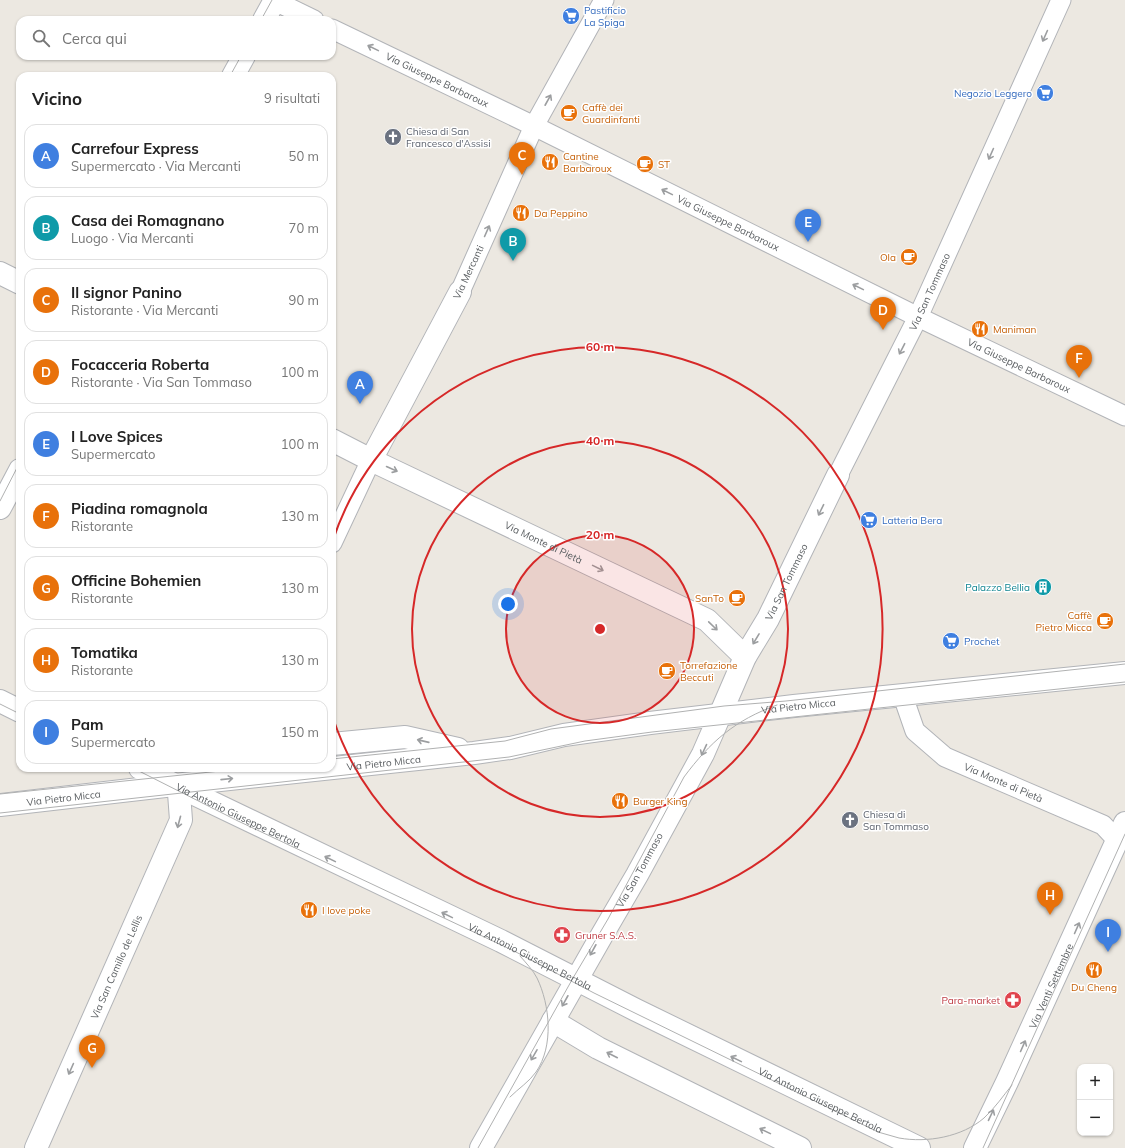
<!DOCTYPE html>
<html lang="it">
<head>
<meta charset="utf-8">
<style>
  body { margin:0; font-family:Mulish,sans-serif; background:#f2f2f2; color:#222 }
  .controls { position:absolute; right:12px; bottom:12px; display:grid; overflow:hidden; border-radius:8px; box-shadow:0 1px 3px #0004 }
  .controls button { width:36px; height:36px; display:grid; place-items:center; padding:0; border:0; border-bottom:1px solid #e0e0e0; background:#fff; color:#222; font:20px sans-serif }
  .you { position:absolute; left:508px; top:604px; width:14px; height:14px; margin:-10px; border:3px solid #fff; border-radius:50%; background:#1a73e8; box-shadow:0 0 0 6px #1a73e833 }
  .badge { display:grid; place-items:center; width:26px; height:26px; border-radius:50%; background:#dd3639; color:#fff; font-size:13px; font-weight:700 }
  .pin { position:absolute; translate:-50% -33px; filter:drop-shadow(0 1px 2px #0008) }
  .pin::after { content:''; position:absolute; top:21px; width:14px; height:12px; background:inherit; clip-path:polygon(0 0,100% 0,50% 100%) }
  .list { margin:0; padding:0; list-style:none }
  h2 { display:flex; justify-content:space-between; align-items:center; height:52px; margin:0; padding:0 16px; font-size:17px }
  h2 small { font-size:13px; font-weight:400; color:#767676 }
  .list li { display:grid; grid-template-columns:26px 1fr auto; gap:12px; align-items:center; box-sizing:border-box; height:64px; margin:0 8px 8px; padding:0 8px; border:1px solid #e0e0e0; border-radius:12px }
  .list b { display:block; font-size:15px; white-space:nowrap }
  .list p { margin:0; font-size:13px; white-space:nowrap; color:#767676 }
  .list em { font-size:13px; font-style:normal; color:#767676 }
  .icon { flex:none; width:22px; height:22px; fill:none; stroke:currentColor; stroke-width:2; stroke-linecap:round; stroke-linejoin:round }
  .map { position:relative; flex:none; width:1125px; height:1148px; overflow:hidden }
  .search { position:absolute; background:#fff; box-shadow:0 1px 3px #0004; left:16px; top:16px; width:320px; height:44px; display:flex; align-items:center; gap:10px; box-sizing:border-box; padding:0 14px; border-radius:12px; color:#767676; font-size:15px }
  .panel { position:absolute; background:#fff; box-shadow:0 1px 3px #0004; left:16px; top:72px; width:320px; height:700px; border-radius:12px }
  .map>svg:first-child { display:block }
</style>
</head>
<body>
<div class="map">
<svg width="1125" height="1148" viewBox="0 0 1125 1148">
  <rect width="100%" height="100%" fill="#ece8e1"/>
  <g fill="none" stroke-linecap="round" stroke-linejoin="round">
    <defs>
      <g id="pedestrian">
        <polyline points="273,0 314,20"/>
        <path id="s1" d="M332,29L534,126L918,317L1125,416"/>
        <polyline points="460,292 534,126 604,0"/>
        <path id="s2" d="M838,475L918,317L1061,0"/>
        <polyline points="332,543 371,460"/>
        <path id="s3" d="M905,695L906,705L915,731L945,757L1103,825L1117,840"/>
      </g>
      <g id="minor">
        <polyline points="0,273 20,283"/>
        <path id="s4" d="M332,440L371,460L707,620L745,657"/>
        <polyline points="371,460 460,292"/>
        <polyline points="0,701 20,711"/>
        <path id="s5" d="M720,715L745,657L768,619L838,475"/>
        <path id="s6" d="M140,768L501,941L636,1010L919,1148"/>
        <polyline points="553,1021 598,1048 800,1148"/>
        <path id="s7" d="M36,1148L181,820L179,793L174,785"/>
      </g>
      <g id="tertiary">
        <polyline points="264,20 275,0"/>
        <polyline points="233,76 244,56"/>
        <polyline points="0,508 20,470"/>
        <polyline points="332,744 405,737 458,749"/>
        <path id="s8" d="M0,805L174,785L474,753L510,748L564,735L650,723L794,706L1125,673"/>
        <path id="s9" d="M481,1148L602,935L637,875L703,754L720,715"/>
        <path id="s10" d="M975,1148L1007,1082L1125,823"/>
      </g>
    </defs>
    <use href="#pedestrian" stroke="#b2b4b8" stroke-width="21"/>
    <use href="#minor" stroke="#b2b4b8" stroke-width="24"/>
    <use href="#tertiary" stroke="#b2b4b8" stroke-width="24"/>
    <use href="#pedestrian" stroke="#fff" stroke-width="19"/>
    <use href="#minor" stroke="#fff" stroke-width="22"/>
    <use href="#tertiary" stroke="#fff" stroke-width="22"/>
    <g stroke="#b0b1b1" stroke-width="1">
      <polyline points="261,20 272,0"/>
      <polyline points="230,76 241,56"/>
      <polyline points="0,501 20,462"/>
      <polyline points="0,704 20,714"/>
      <polyline points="332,759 505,741 551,729 724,706 786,701 1125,664"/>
      <path d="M133,768L238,821L514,951L594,993L878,1132C885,1134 892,1136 899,1138C927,1143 962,1137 984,1118C995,1108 1003,1096 1012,1085"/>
      <polyline points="0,794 249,768"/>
      <polyline points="0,813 509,757 585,741 652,732 1125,682"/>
      <path d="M510,1097C519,1088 529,1082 536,1072C554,1046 550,1005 537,978C533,970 526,963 520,956"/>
      <path d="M478,1148L573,978L608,919L684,777C710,742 735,720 777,705"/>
      <polyline points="983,1148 1125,834"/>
    </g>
  </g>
  <defs><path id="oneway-shaft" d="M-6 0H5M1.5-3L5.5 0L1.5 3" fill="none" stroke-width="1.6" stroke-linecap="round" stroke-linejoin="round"/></defs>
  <g stroke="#9c9ea0">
    <use href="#oneway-shaft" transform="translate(1045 36) rotate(114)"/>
    <use href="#oneway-shaft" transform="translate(373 48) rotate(-154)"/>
    <use href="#oneway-shaft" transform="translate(548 100) rotate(-61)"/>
    <use href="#oneway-shaft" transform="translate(991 154) rotate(114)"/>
    <use href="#oneway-shaft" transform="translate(667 192) rotate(-154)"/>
    <use href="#oneway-shaft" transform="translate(487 231) rotate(-66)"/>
    <use href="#oneway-shaft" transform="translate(858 287) rotate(-154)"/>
    <use href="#oneway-shaft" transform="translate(902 349) rotate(117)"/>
    <use href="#oneway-shaft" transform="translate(392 469) rotate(24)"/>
    <use href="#oneway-shaft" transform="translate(821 510) rotate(116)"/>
    <use href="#oneway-shaft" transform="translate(598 568) rotate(26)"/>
    <use href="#oneway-shaft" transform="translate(713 626) rotate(44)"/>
    <use href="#oneway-shaft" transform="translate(756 639) rotate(121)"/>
    <use href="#oneway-shaft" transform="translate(423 741) rotate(-167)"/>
    <use href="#oneway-shaft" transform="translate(704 750) rotate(115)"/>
    <use href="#oneway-shaft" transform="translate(227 779) rotate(-6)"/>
    <use href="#oneway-shaft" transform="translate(179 822) rotate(105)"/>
    <use href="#oneway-shaft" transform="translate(330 859) rotate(-154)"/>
    <use href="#oneway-shaft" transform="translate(447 915) rotate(-154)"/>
    <use href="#oneway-shaft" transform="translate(1077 928) rotate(-66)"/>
    <use href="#oneway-shaft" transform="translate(593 950) rotate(119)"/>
    <use href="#oneway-shaft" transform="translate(565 1001) rotate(119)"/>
    <use href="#oneway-shaft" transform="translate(1023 1046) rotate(-66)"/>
    <use href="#oneway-shaft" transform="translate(534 1055) rotate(120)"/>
    <use href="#oneway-shaft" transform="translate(612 1055) rotate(-153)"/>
    <use href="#oneway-shaft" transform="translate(736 1059) rotate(-154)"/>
    <use href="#oneway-shaft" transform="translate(71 1069) rotate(114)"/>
    <use href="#oneway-shaft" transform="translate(991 1115) rotate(-65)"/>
    <use href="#oneway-shaft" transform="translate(765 1131) rotate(-154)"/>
  </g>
  <circle cx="600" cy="629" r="94" fill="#d62828" fill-opacity=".12"/>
  <g fill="none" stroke="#d62828" stroke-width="2">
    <circle cx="600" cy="629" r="94"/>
    <circle cx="600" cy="629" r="188"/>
    <path d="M333 540A282 282 0 1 1 333 718"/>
  </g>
  <defs>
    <symbol id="supermarket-disc" viewBox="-11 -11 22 22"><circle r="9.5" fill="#3f7fe0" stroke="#fff"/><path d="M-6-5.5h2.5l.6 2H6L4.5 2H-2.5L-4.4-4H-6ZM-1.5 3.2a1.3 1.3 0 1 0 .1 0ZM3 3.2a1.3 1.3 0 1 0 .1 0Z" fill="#fff"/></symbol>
    <symbol id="cafe-disc" viewBox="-11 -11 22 22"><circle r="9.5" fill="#e8710a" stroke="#fff"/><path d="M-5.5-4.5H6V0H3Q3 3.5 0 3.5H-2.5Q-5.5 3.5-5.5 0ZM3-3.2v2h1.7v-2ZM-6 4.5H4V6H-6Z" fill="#fff"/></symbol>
    <symbol id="church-disc" viewBox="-11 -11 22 22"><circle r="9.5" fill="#6b7280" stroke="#fff"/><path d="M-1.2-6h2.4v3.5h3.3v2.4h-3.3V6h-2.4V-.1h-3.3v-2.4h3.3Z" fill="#fff"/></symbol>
    <symbol id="restaurant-disc" viewBox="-11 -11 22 22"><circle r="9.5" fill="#e8710a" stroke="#fff"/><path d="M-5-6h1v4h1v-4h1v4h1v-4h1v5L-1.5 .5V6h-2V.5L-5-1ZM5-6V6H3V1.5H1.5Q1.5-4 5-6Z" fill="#fff"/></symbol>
    <symbol id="building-disc" viewBox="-11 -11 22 22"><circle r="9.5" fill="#0f9aa8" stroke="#fff"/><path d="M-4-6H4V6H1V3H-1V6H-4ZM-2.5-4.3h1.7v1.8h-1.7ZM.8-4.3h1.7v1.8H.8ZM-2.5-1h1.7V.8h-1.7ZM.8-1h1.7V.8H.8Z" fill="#fff"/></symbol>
    <symbol id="pharmacy-disc" viewBox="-11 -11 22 22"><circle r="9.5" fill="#e0444e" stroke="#fff"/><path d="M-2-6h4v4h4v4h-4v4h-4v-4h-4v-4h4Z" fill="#fff"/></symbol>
  </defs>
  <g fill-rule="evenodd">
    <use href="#supermarket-disc" x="561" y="6" width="20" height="20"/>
    <use href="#supermarket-disc" x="1035" y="83" width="20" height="20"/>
    <use href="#cafe-disc" x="559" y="103" width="20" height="20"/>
    <use href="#church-disc" x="383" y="127" width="20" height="20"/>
    <use href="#restaurant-disc" x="540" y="152" width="20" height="20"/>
    <use href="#cafe-disc" x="635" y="154" width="20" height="20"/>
    <use href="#restaurant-disc" x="511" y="203" width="20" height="20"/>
    <use href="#cafe-disc" x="899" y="247" width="20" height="20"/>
    <use href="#restaurant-disc" x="970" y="319" width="20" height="20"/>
    <use href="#supermarket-disc" x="859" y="510" width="20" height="20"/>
    <use href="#building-disc" x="1033" y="577" width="20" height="20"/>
    <use href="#cafe-disc" x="727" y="588" width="20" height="20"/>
    <use href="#cafe-disc" x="1095" y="611" width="20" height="20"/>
    <use href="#supermarket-disc" x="941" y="631" width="20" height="20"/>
    <use href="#cafe-disc" x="657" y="661" width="20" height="20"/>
    <use href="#restaurant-disc" x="610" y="791" width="20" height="20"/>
    <use href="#church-disc" x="840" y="810" width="20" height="20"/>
    <use href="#restaurant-disc" x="299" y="900" width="20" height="20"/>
    <use href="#pharmacy-disc" x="552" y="925" width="20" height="20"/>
    <use href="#restaurant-disc" x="1084" y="960" width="20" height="20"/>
    <use href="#pharmacy-disc" x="1003" y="990" width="20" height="20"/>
  </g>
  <g text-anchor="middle" stroke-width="3" stroke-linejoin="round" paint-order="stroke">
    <g font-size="10" fill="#366cbe" stroke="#fff" text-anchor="start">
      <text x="584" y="14">Pastificio<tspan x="584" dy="12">La Spiga</tspan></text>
      <text x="1032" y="97" text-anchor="end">Negozio Leggero</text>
      <text x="882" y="524">Latteria Bera</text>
      <text x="964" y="645">Prochet</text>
    </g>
    <g font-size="10" fill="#5a5e61" stroke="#fff">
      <text dy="4" stroke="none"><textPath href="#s1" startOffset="117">Via Giuseppe Barbaroux</textPath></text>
      <text dy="4" stroke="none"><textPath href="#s1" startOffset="441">Via Giuseppe Barbaroux</textPath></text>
      <text transform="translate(468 272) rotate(-65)" y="4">Via Mercanti</text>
      <text dy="4" stroke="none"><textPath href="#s2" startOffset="205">Via San Tommaso</textPath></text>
      <text dy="4" stroke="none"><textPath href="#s1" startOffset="765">Via Giuseppe Barbaroux</textPath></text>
      <text dy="4" stroke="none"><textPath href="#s4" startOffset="235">Via Monte di Pietà</textPath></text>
      <text dy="4" stroke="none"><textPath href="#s5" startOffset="149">Via San Tommaso</textPath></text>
      <text dy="4" stroke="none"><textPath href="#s8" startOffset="805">Via Pietro Micca</textPath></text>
      <text dy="4" stroke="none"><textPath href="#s8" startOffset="386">Via Pietro Micca</textPath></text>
      <text dy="4" stroke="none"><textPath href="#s3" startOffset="141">Via Monte di Pietà</textPath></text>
      <text dy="4" stroke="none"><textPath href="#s8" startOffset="64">Via Pietro Micca</textPath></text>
      <text dy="4" stroke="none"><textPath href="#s6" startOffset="109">Via Antonio Giuseppe Bertola</textPath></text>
      <text dy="4" stroke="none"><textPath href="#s9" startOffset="320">Via San Tommaso</textPath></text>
      <text dy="4" stroke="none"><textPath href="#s6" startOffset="433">Via Antonio Giuseppe Bertola</textPath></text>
      <text dy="4" stroke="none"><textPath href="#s7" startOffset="198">Via San Camillo de Lellis</textPath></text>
      <text dy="4" stroke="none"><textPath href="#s10" startOffset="179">Via Venti Settembre</textPath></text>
      <text dy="4" stroke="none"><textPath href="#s6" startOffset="757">Via Antonio Giuseppe Bertola</textPath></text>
    </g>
    <g font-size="10" fill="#c56008" stroke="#fff" text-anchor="start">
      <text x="582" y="111">Caffè dei<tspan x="582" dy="12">Guardinfanti</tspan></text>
      <text x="563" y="160">Cantine<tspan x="563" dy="12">Barbaroux</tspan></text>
      <text x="658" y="168">ST</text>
      <text x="534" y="217">Da Peppino</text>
      <text x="896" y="261" text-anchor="end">Ola</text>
      <text x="993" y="333">Maniman</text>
      <text x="724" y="602" text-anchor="end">SanTo</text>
      <text x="1092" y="619" text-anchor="end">Caffè<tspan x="1092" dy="12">Pietro Micca</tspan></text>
      <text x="680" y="669">Torrefazione<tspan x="680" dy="12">Beccuti</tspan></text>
      <text x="633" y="805">Burger King</text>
      <text x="322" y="914">I love poke</text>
      <text x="1094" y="991" text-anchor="middle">Du Cheng</text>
    </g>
    <g font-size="10" fill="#5b616d" stroke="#fff" text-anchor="start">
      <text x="406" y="135">Chiesa di San<tspan x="406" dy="12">Francesco d'Assisi</tspan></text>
      <text x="863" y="818">Chiesa di<tspan x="863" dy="12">San Tommaso</tspan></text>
    </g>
    <g font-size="10" fill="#0d838f" stroke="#fff" text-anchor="end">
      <text x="1030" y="591">Palazzo Bellia</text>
    </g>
    <g font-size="10" fill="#be3a42" stroke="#fff" text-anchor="start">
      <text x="575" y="939">Gruner S.A.S.</text>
      <text x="1000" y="1004" text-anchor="end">Para-market</text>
    </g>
  </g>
  <circle cx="600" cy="629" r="6" fill="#d62828" stroke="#fff" stroke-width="2"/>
  <g font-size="12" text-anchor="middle" font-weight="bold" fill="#d62828" stroke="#fff" stroke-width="3" stroke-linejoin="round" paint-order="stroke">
    <text x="600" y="351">60 m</text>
    <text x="600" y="445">40 m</text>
    <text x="600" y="539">20 m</text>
  </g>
</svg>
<div class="controls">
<button>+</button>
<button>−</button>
</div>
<div class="you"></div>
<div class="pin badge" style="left:360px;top:404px;background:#3f7fe0">A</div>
<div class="pin badge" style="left:513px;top:261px;background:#0f9aa8">B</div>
<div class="pin badge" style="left:522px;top:175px;background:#e8710a">C</div>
<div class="pin badge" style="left:883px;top:330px;background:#e8710a">D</div>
<div class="pin badge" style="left:808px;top:242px;background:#3f7fe0">E</div>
<div class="pin badge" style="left:1079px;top:378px;background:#e8710a">F</div>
<div class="pin badge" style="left:92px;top:1068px;background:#e8710a">G</div>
<div class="pin badge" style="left:1050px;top:915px;background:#e8710a">H</div>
<div class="pin badge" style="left:1108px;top:952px;background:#3f7fe0">I</div>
<div class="search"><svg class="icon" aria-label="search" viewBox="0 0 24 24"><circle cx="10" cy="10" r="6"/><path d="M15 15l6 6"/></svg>Cerca qui</div>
<section class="panel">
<h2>Vicino<small>9 risultati</small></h2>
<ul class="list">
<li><span class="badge" style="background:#3f7fe0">A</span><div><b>Carrefour Express</b><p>Supermercato · Via Mercanti</p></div><em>50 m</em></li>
<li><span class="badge" style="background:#0f9aa8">B</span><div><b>Casa dei Romagnano</b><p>Luogo · Via Mercanti</p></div><em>70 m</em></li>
<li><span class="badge" style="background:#e8710a">C</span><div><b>Il signor Panino</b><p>Ristorante · Via Mercanti</p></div><em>90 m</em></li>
<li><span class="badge" style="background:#e8710a">D</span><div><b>Focacceria Roberta</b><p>Ristorante · Via San Tommaso</p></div><em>100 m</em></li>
<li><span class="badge" style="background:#3f7fe0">E</span><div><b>I Love Spices</b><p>Supermercato</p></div><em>100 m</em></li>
<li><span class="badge" style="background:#e8710a">F</span><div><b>Piadina romagnola</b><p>Ristorante</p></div><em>130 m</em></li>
<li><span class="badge" style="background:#e8710a">G</span><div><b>Officine Bohemien</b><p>Ristorante</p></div><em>130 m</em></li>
<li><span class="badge" style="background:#e8710a">H</span><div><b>Tomatika</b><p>Ristorante</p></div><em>130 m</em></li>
<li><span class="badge" style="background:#3f7fe0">I</span><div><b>Pam</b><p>Supermercato</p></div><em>150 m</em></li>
</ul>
</section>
</div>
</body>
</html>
